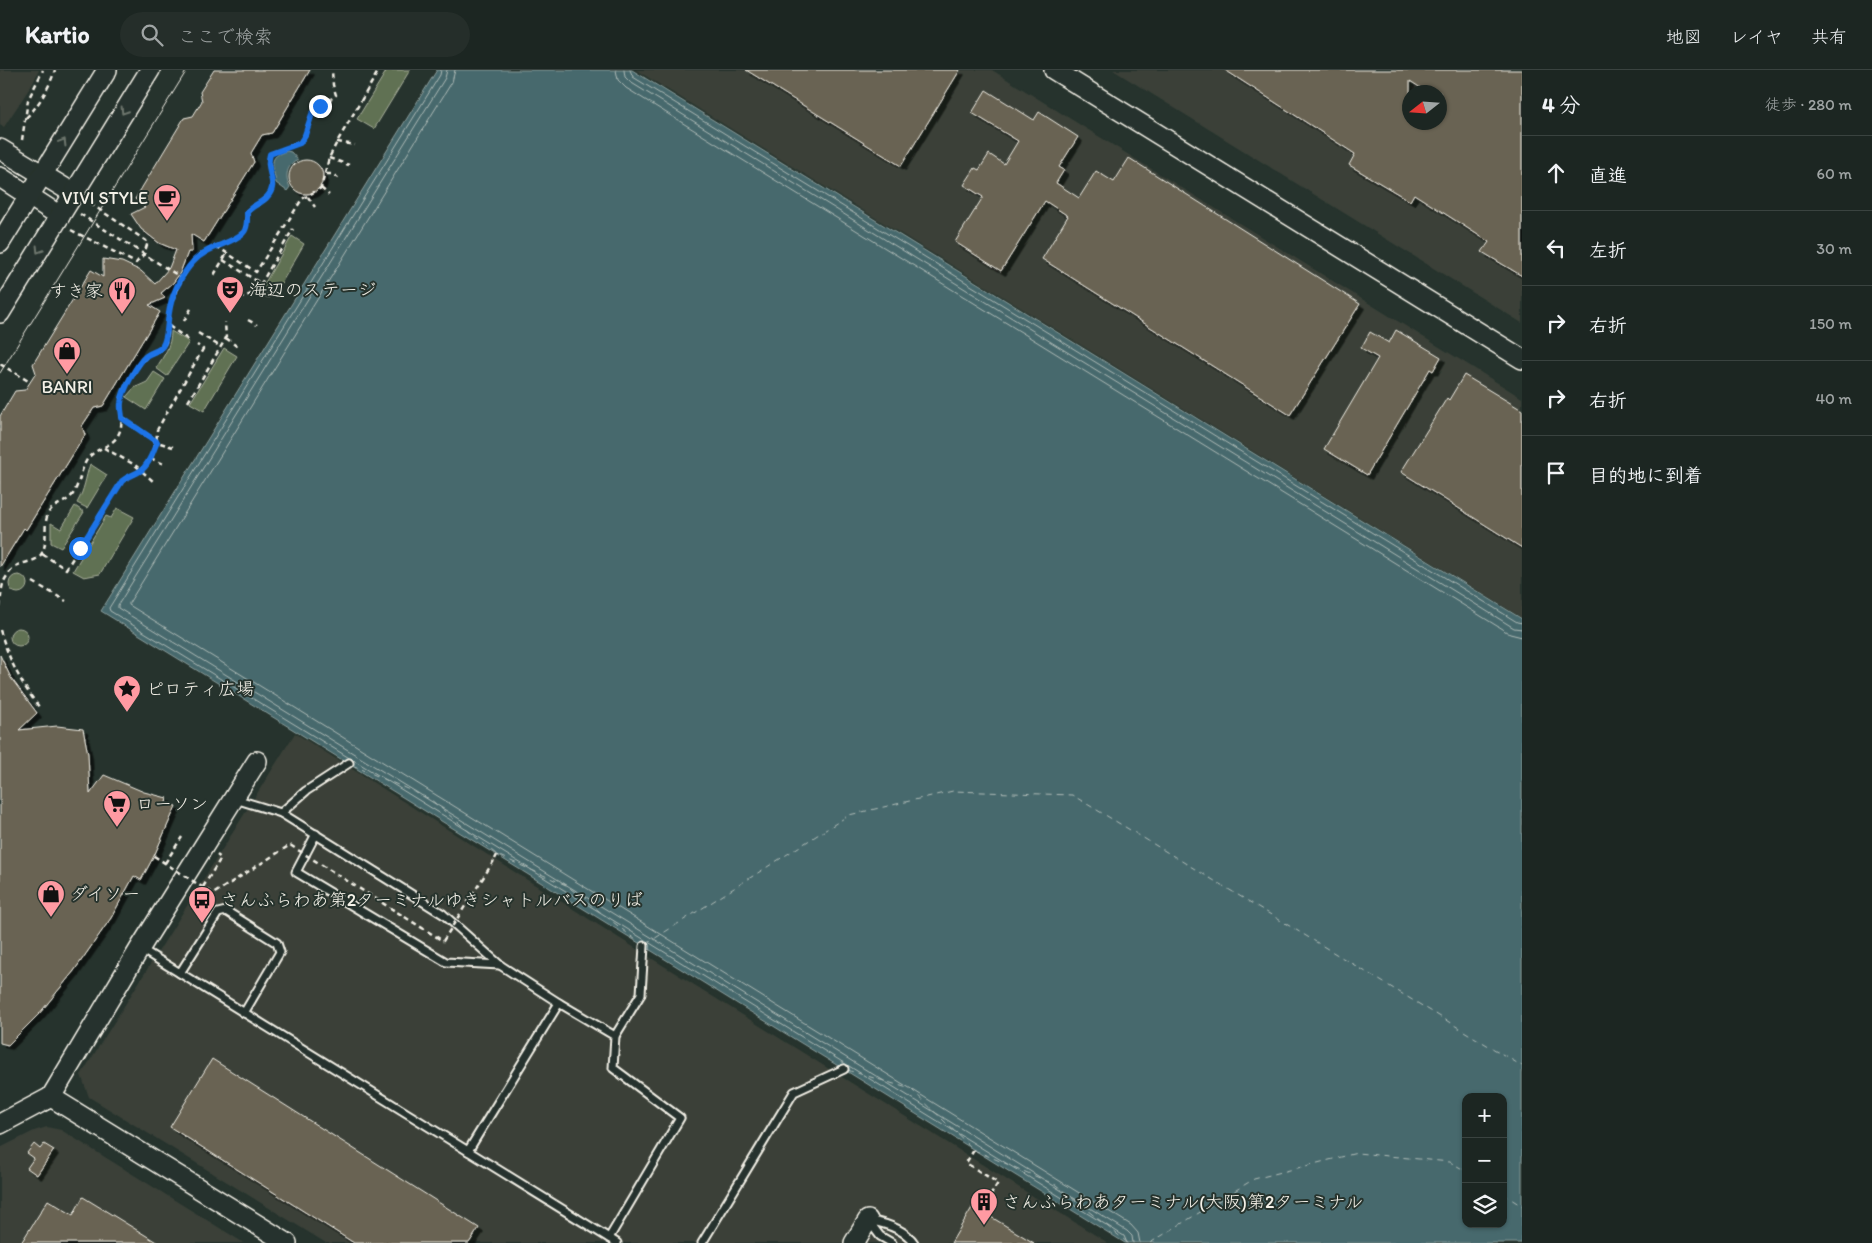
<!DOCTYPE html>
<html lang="ja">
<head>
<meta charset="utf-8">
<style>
  body { margin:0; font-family:Itim,"Klee One",sans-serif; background:#252e2a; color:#f1f3f6 }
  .controls { position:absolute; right:15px; bottom:15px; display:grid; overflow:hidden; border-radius:10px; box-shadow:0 1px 4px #0004 }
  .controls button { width:45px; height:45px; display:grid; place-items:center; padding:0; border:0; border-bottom:1px solid #3a4340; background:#1c2622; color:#f1f3f6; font:25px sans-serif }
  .compass { position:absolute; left:1402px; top:15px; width:45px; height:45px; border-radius:50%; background:#1c2622; box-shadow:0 1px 4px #0004; rotate:253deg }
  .stop { position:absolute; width:15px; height:15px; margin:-11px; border:4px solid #1a73e8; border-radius:50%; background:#fff }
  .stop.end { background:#1a73e8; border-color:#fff; box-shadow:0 1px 5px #0008 }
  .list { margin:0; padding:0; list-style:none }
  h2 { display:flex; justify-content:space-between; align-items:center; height:65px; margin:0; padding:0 20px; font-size:21px }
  h2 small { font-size:16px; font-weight:400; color:#a0a5a5 }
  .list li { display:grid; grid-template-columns:32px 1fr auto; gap:15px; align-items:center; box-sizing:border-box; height:75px; padding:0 20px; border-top:1px solid #3a4340 }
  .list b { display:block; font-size:19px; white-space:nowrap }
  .list em { font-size:16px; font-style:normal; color:#a0a5a5 }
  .icon { flex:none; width:28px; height:28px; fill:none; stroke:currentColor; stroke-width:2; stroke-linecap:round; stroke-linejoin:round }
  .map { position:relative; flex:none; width:1522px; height:1173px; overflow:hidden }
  header { display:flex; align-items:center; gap:30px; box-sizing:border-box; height:70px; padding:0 25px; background:#1c2622; border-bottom:1px solid #3a4340 }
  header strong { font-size:24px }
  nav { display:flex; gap:28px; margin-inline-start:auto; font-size:18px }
  .search { width:350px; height:45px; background:#252e2a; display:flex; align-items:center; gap:12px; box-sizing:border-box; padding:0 18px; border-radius:28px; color:#a0a5a5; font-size:19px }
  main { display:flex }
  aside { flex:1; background:#1c2622 }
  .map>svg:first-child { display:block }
</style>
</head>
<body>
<header>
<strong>Kartio</strong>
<div class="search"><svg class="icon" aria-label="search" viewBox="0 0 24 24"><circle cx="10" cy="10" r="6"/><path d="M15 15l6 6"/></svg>ここで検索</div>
<nav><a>地図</a><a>レイヤ</a><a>共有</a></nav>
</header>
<main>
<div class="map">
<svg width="1522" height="1173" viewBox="0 0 1522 1173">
  <defs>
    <filter id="shadow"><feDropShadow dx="4.5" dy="4.5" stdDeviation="0" flood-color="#0009"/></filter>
  </defs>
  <rect width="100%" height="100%" fill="#26332d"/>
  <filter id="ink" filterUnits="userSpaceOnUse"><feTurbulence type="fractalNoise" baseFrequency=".02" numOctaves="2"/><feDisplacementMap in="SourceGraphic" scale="10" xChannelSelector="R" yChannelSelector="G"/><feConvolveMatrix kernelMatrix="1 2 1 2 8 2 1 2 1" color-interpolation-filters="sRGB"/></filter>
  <g filter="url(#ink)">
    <g fill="#3a4138" fill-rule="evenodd">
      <polygon points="0,0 39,0 33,13 4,57 0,54"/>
      <polygon points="636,0 992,0 1040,30 1522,328 1522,548"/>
      <path d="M1113,0H1522V253ZM1410,22H1440V52H1410Z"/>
      <polygon points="295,663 611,863 1108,1173 326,1173 89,1027 81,1005"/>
      <polygon points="47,1057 61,1060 244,1173 0,1173 0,1078 34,1061"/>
    </g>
    <g fill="#617152" stroke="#aab19d">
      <polygon points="387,0 410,0 374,59 357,49"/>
      <polygon points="292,166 304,174 275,224 263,216"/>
      <path d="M171,261L189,272L167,306L156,298C164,286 171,276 171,261Z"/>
      <polygon points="224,278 237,286 204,341 190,333"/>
      <polygon points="154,302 165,309 146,340 126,327 134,318 147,312"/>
      <path d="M90,394L107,405L87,438L77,433C85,419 85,409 90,394Z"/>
      <polygon points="75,436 84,442 61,478 51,473 51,453 61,459"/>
      <polygon points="117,438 134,447 100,504 84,507 73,501 106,446 111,448"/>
      <circle cx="18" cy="514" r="9"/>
      <circle cx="19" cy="567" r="9"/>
    </g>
    <g fill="#47696d" stroke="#8c9f9e" fill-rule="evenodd">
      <path d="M437,0H632L1522,549V1173H1125L101,541ZM1466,1027H1503V1154H1466Z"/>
      <path d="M287,81L291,82L298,90C287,95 284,106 290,117L287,121L276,113C273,96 267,86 287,81Z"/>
    </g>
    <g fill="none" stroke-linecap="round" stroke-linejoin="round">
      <g stroke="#afbbb7" stroke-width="1">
        <polyline points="447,0 445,8 118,535 118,538 1127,1161 1132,1166 1133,1173"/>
        <polyline points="455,0 452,12 129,533 129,535 1131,1155 1138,1163 1140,1173"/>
        <polyline points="616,0 618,10 626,18 1510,564 1522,567"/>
        <polyline points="624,0 625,7 630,12 1514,558 1522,559"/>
        <polyline points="630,0 633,7 1517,552 1522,553"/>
        <polyline points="351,689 110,541 109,538 440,5 441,0"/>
        <polyline points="352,689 1124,1166 1127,1173"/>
      </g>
      <g stroke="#afbbb7" stroke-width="1" stroke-dasharray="6 5" stroke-linecap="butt">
        <polyline points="352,695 430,729 497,785 566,815 641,874"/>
        <polyline points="646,874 849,745 953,721 1072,725 1522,996"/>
        <polyline points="847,1000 911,1019 974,1080 1056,1115 1128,1173"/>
        <polyline points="1503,1124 1522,1136"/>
        <polyline points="1150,1173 1254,1109 1357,1083 1450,1092 1466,1101"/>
      </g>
    </g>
    <g fill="#696352" stroke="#f4f1e8" fill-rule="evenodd" filter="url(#shadow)">
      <polygon points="214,0 310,0 272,63 262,65 251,83 254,92 204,172 191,164 192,182 188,182 180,203 173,213 161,223 165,228 149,235 160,242 103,336 94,338 82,356 85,365 26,460 24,458 0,497 0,346 15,321 25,320 36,303 33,294 91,200 103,207 103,189 122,192 141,201 155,214 169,198 176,180 159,173 141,159 131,144 145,137 135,129 184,48 193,46 202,31 200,22"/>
      <polygon points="746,0 960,0 901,96"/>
      <path d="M1225,0H1522V206L1482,182L1489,172L1414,124L1410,131L1349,95L1355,84ZM1410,11L1427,22H1440V52H1410Z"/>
      <polygon points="986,20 1034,50 1039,42 1078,67 1059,97 1064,100 1056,113 1079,128 1096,101 1114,112 1129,88 1360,234 1290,345 1042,189 1068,146 1045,131 1001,201 955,172 983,127 964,115 975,98 979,100 989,84 1004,94 1018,71 972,43"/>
      <circle cx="306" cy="107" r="17"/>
      <polygon points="1396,260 1441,287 1433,301 1430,299 1367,405 1324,379 1378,288 1361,278 1370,262 1389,273"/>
      <polygon points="1464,305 1522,340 1522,478 1401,402 1447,328 1449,330"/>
      <polygon points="0,585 11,608 37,643 19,660 57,656 83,659 88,684 90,724 104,705 144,722 167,728 166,733 176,736 154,786 141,810 134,806 111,848 74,901 39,944 8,975 0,973"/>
      <polygon points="212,989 479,1158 469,1173 354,1173 170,1057"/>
      <polygon points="34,1074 40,1079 44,1074 54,1080 37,1105 27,1098 34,1088 27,1083"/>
      <polygon points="83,1127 158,1173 21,1173 48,1130 73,1145"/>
      <polygon points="973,1136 978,1139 1034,1173 951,1173"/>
    </g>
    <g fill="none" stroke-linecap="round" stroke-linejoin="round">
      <defs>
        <g id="lane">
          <polyline points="235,729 281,743 306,721 349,693"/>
          <polyline points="281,743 443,844 500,895 559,933 468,1081"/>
          <polyline points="316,764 296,802 446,892 500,895"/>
          <polyline points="141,879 617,1173"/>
          <polyline points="180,903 218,843 226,841 277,873 280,882 244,943"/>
          <polyline points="559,933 615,966 613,998 680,1048 609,1168"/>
          <polyline points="615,966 641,924 644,876"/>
          <polyline points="702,1173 794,1022 844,999"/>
          <path d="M892,1173L880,1166L868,1150C884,1153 905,1159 914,1173"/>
        </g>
        <g id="secondary">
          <polyline points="1054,0 1522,289"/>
          <polyline points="0,79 73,123"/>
          <polyline points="0,107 60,146"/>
          <polyline points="0,173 107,0"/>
          <polyline points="0,243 150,0"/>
          <polyline points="51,1027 287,1173"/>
          <polyline points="0,1054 51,1027 140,878 257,691"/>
          <polyline points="854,1173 868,1150"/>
        </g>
      </defs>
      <use href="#lane" stroke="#f4f1e8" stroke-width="11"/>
      <use href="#secondary" stroke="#f4f1e8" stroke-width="22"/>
      <g stroke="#f4f1e8" stroke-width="2.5" stroke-dasharray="5 4" stroke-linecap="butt">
        <path d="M26,48C39,35 49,18 55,0"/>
        <polyline points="22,70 28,30 43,0"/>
        <polyline points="337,72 355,75"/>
        <polyline points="329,88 349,95"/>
        <polyline points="326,104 332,104 341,110"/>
        <polyline points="321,118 329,125"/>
        <polyline points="308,127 315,137"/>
        <polyline points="80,144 182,208"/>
        <polyline points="71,160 136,193 144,184 148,172 88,132"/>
        <polyline points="216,176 256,202 302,129 321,118 329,88 337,72 379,0"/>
        <polyline points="223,190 260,213"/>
        <polyline points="214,205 227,183"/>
        <polyline points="256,222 270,227"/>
        <polyline points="239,229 256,222 293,159"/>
        <polyline points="248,250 257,255"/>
        <polyline points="184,251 192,237"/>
        <polyline points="169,256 190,271"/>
        <polyline points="198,263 221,277"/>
        <polyline points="226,268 239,278"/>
        <polyline points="0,294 30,312"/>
        <polyline points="188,332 226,268 225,252"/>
        <polyline points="123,348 157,372 173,377"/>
        <polyline points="104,378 135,395 154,412"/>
        <polyline points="150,388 166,395"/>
        <path d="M42,484L66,499L122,411C128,406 138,404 142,399C153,389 157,374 157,360L203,279L197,275"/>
        <polyline points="33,512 66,531"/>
        <path d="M0,537C1,529 1,518 4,511C6,507 12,498 16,496C25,491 36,493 42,483C49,470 42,455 49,442C54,434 67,433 73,424C80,413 82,394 89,387C97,378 110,377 117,367C126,353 118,338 123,323C126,314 140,291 148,285C153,282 160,281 164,275C170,266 167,252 169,242C173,224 181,209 191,194C204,176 229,176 243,163C248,158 247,149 247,142C253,135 262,133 267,127C277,116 270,109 269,96C268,92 269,88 270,84L300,73L305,65L312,44L336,25L333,15L332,0"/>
        <path d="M0,560C9,590 21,614 40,638"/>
        <polyline points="495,789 497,785"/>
        <polyline points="165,793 182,767"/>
        <polyline points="203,817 221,788 217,785"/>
        <polyline points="974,1080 966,1093 998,1113 981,1141"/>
      </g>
      <use href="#lane" stroke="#26332d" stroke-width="7"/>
      <use href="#secondary" stroke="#26332d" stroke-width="19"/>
      <polyline stroke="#f4f1e8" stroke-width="1" points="0,303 187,0"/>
      <polyline stroke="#f4f1e8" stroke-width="2.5" stroke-dasharray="5 4" stroke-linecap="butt" points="154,786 213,824 290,775 443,871 495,789"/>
    </g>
    <defs><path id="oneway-chevron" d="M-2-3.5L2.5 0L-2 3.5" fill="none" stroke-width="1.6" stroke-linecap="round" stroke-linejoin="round" transform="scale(1.25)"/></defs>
    <g stroke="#6e766e">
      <use href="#oneway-chevron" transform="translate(124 41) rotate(122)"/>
      <use href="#oneway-chevron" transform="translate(63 72) rotate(-59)"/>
      <use href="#oneway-chevron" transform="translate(39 180) rotate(122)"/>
    </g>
  </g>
  <g fill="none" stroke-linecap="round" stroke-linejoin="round" filter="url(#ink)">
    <path stroke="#1a73e8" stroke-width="6" d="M80,478L122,411C128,406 134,405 140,401C149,396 153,381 157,372L122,348C122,343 120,338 121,333C122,321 137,294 146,286C152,281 161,282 164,273C168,263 167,254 169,243C171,226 181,205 193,192C207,176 230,175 243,163C248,158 247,149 247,142C253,135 262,133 267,127C277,116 270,109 269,96C268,92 269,88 270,84L300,73L305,65L312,44L320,36"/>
  </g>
  <defs>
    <symbol id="cafe-pin" viewBox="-11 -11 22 30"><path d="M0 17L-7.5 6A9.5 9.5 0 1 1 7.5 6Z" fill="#ff9aa2" stroke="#26332d"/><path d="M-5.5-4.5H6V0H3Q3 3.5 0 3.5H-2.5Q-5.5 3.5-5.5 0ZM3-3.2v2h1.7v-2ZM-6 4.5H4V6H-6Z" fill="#111"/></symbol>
    <symbol id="theatre-pin" viewBox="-11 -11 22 30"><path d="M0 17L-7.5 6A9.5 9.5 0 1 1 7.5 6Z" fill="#ff9aa2" stroke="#26332d"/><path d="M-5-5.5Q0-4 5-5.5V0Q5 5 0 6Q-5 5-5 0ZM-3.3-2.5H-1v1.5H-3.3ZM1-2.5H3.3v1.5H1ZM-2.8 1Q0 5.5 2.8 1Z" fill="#111"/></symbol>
    <symbol id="restaurant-pin" viewBox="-11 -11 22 30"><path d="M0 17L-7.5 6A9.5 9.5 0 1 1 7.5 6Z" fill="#ff9aa2" stroke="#26332d"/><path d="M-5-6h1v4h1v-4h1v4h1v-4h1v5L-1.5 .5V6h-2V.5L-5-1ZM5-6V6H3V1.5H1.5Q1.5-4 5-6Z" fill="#111"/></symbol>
    <symbol id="shop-pin" viewBox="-11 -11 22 30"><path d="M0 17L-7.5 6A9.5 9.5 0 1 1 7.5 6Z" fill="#ff9aa2" stroke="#26332d"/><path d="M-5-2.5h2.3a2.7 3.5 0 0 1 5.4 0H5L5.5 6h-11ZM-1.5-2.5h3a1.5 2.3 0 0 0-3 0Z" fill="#111"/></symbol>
    <symbol id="sight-pin" viewBox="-11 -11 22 30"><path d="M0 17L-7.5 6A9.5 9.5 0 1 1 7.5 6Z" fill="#ff9aa2" stroke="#26332d"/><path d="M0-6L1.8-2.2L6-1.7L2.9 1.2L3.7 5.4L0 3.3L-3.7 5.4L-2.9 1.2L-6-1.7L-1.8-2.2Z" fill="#111"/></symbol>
    <symbol id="supermarket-pin" viewBox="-11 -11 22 30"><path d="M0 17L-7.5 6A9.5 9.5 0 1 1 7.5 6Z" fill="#ff9aa2" stroke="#26332d"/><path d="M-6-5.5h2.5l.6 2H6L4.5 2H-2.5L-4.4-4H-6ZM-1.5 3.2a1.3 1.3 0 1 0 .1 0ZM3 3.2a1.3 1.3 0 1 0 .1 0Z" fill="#111"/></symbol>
    <symbol id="bus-pin" viewBox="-11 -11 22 30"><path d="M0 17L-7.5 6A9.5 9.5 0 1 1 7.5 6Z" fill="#ff9aa2" stroke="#26332d"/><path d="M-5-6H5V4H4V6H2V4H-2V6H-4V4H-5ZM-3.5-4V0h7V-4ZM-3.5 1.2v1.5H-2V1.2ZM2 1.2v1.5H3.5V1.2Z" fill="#111"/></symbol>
    <symbol id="building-pin" viewBox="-11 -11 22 30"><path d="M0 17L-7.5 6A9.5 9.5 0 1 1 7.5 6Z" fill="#ff9aa2" stroke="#26332d"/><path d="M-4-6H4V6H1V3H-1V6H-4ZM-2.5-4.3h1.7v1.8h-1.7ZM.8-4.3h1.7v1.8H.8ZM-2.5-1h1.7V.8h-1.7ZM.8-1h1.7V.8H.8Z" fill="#111"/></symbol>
  </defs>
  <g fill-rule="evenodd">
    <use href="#cafe-pin" x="151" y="112" width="32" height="43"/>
    <use href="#theatre-pin" x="214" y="204" width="32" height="43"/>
    <use href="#restaurant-pin" x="106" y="205" width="32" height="43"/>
    <use href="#shop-pin" x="51" y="265" width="32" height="43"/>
    <use href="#sight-pin" x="111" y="603" width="32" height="43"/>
    <use href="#supermarket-pin" x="101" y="718" width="32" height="43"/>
    <use href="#shop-pin" x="35" y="808" width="32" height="43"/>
    <use href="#bus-pin" x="186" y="814" width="32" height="43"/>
    <use href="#building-pin" x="968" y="1116" width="32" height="43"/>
  </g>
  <g text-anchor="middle" stroke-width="4" stroke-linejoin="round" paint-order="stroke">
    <g font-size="18" fill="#f4f1e8" stroke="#26332d" text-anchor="start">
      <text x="148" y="134" text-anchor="end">VIVI STYLE</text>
      <text x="249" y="226">海辺のステージ</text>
      <text x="103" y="227" text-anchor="end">すき家</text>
      <text x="67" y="323" text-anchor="middle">BANRI</text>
      <text x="146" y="625">ピロティ広場</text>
      <text x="136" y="740">ローソン</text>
      <text x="70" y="830">ダイソー</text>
      <text x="221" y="836">さんふらわあ第2ターミナルゆきシャトルバスのりば</text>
      <text x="1003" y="1138">さんふらわあターミナル(大阪)第2ターミナル</text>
    </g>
  </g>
</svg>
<div class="controls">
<button>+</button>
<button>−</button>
<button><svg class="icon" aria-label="layers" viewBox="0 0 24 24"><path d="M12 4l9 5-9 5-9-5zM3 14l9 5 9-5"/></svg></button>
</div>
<svg class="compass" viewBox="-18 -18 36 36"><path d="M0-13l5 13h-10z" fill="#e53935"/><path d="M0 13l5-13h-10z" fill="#a0a5a5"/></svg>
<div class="stop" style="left:80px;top:478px"></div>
<div class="stop end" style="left:320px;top:36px"></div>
</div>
<aside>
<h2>4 分<small>徒歩 · 280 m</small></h2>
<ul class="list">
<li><svg class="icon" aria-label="ahead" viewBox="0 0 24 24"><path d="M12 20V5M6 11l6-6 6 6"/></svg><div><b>直進</b></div><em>60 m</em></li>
<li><svg class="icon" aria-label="left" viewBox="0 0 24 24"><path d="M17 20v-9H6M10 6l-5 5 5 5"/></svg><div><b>左折</b></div><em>30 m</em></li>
<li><svg class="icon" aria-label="right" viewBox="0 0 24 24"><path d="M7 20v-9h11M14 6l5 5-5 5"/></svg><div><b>右折</b></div><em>150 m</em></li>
<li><svg class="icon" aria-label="right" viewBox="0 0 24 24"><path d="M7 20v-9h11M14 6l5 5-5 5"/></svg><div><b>右折</b></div><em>40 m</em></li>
<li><svg class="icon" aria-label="arrive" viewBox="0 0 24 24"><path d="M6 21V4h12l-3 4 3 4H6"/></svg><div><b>目的地に到着</b></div></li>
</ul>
</aside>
</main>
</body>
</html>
